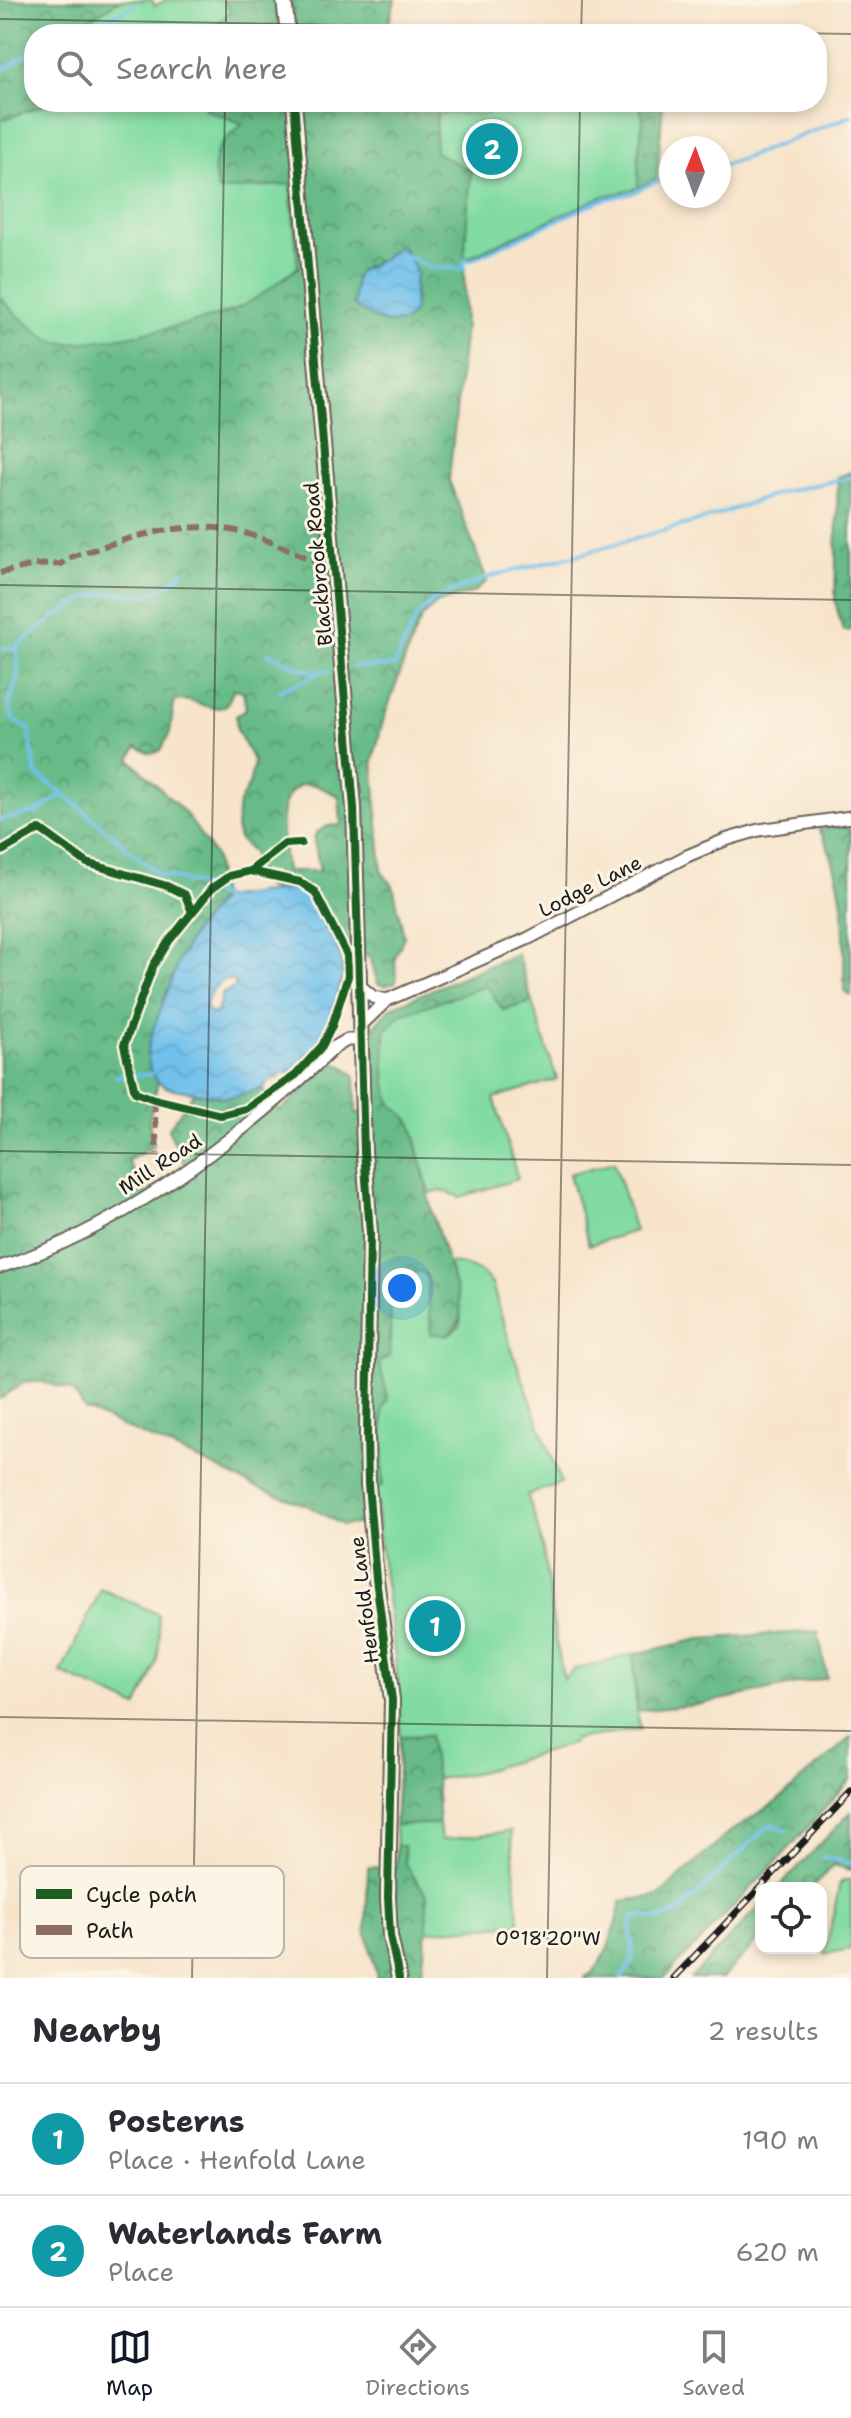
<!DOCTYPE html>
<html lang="en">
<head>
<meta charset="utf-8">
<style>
  body { margin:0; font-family:"Shantell Sans",sans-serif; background:#f7f7f7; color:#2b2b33 }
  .controls { position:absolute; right:24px; bottom:24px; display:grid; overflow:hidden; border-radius:16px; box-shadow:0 4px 12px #0003 }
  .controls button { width:72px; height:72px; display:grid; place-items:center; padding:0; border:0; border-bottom:2px solid #e1e1e2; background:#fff; color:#2b2b33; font:40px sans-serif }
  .compass { position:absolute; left:659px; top:136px; width:72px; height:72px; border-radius:50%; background:#fff; box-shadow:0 4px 12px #0003; rotate:1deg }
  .you { position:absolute; left:402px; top:1288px; width:28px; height:28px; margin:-20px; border:6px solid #fff; border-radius:50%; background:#1a73e8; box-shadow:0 0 0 12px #1a73e833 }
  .badge { display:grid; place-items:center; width:52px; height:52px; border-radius:50%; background:#111827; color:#fff; font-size:26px; font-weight:700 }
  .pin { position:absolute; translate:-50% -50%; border:4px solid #fff; box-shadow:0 2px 8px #0006 }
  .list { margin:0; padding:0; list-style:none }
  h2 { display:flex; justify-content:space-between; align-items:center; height:104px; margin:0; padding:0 32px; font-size:34px }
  h2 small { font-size:26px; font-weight:400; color:#7c7c81 }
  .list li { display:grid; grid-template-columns:52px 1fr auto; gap:24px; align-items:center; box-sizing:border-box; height:112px; padding:0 32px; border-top:2px solid #e1e1e2 }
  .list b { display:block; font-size:30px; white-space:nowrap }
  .list p { margin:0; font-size:26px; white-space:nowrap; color:#7c7c81 }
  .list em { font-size:26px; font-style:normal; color:#7c7c81 }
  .icon { flex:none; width:44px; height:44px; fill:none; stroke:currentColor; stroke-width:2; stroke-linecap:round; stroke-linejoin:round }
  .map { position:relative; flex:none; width:851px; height:1978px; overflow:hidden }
  .search { position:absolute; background:#fff; box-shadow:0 4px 12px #0003; left:24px; right:24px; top:24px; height:88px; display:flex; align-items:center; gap:20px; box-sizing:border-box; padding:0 28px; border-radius:32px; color:#7c7c81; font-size:30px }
  .sheet { height:328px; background:#fff }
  nav { display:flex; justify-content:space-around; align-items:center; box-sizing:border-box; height:112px; border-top:2px solid #e1e1e2; background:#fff; font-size:22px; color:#7c7c81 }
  nav a { display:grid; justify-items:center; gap:4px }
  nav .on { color:#111827 }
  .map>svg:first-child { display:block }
</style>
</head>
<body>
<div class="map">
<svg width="851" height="1978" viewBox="0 0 851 1978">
  <defs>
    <pattern id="forest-crowns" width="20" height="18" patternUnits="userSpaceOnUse" patternTransform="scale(2)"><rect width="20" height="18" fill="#68bb88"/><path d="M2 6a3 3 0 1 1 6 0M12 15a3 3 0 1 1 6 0" fill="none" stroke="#55976e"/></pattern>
    <pattern id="water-waves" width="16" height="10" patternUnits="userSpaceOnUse" patternTransform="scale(2)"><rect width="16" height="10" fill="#71c1ec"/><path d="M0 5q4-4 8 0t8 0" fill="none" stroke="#61a5ca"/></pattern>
  </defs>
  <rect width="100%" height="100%" fill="#fcf5e5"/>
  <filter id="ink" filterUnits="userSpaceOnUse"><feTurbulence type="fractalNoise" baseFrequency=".0125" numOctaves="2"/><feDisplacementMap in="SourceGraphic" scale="16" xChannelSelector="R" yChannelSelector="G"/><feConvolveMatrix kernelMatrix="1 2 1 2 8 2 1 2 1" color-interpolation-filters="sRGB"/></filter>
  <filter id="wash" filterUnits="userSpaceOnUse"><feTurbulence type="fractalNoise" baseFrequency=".006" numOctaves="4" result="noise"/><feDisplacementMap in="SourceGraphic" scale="32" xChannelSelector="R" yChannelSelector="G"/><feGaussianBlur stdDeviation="1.8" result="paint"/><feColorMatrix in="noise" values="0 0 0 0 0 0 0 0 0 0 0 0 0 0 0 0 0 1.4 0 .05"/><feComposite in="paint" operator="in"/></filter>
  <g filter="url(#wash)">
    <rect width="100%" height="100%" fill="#f7e4cb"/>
    <g fill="url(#forest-crowns)" stroke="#426c52" stroke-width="2" fill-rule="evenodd">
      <polygon points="0,0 120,0 66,34 34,34 34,102 51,102 0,121"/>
      <polygon points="224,0 276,0 280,34 205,34 229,12"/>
      <polygon points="291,0 395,0 386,34 294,34"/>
      <path d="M204,102H370L383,110L437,113L435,152L471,170L551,222L464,259L465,327L449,480L487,581L474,592L438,603L422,617L413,637L383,721L373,760L382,873L393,885L404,937L395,957L396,982L385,986L378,984L370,957L335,941L316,908L300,891L272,890L266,887L255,869L253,853L239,839L236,828L239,803L249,785L254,762L237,730L236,716L246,709L243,691L233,689C224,727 199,695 174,701L170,733L160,751L149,753L137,747L130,759L186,814L215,856L221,898L216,901L150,1069L158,1082L149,1120L153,1146L128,1161L145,1194L186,1167L168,1129L194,1093L228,1098L262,1089L280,1111L333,1062L345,1067L355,1076L356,1113L370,1112C372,1071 354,1033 394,1006L517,953L532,1002L502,1010L405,1115L412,1124L432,1212L460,1303C461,1324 460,1321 448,1335L431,1334L427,1279L389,1334L390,1356L380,1362L388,1399L383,1409V1486L362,1489V1519L357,1524L342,1525L308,1506L253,1486L211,1465L85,1410L72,1390L42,1382L26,1381L0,1399V297C12,310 40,337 57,341C81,347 208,321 231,311C255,300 277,283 298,268L218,191L212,164L223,141ZM399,246H402L417,273L414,281L415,300L378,320L353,304L368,266L383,259ZM303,784L315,785L339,796L341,825L328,826L316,833L314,840L320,871H286C284,845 271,796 303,784Z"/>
      <polygon points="639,102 663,102 657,179 638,188 638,155 643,120"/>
      <polygon points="851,472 851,630 843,631 835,601 838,477"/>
      <path d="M848,825L851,835V996L844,991C845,935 847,879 819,829Z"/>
      <polygon points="818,1631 827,1678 696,1705 637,1711 634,1654 700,1639"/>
      <polygon points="430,1735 436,1779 439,1824 395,1825 400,1736"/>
      <path d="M851,1737V1779L783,1855L664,1978H584C608,1966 615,1925 621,1901L658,1896L731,1831L776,1802Z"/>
      <polygon points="851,1812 851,1870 834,1865 811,1888 778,1888"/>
      <polygon points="396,1846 404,1846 405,1864 427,1895 427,1931 422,1969 427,1978 377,1978 366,1930 368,1867 396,1868"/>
      <polygon points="761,1905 761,1938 722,1978 691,1978"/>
    </g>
    <g fill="#81dba2" stroke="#4e7c5f" stroke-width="2">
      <polygon points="120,0 152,0 155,6 165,0 224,0 230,12 205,34 66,34"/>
      <path d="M51,102H204L205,109L243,124C215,148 209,153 218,191L290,184L298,267C276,284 252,304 226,313C199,323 81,348 57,342C40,337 12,311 0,297V121Z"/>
      <polygon points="488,102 639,102 643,120 638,155 638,188 601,197 464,259 471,171 435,152 437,113 488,114"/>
      <path d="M487,986L503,1010L532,1002L557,1079L494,1098L518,1179L460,1197L441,1190L429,1193L412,1124C407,1114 397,1112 391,1102C383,1089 385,1048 385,1031L401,1014Z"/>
      <polygon points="614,1162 635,1231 589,1245 569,1174"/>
      <path d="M448,1263C466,1264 482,1269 492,1284L511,1347L561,1483L527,1495C551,1553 548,1619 564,1679L575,1669L634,1654L635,1696L640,1729L575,1739L572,1744L479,1772L436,1779L430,1735L400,1736C401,1654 378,1572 376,1489L383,1485V1409L388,1398L379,1362L390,1356L391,1282L403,1272H424L427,1279L431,1334L448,1335C451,1332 456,1330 458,1327C467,1316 452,1276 448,1263Z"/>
      <path d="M101,1589L158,1614C162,1659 156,1668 137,1707L61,1673Z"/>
      <polygon points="439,1824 441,1840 511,1831 519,1924 427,1931 427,1895 405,1864 404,1846 396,1846 395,1825"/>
      <polygon points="846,1880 851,1880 851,1949 825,1954 840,1883"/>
    </g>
    <g fill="url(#water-waves)" stroke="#466e84" stroke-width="2" fill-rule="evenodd">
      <polygon points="399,246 402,246 417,273 414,281 414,312 404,322 387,323 378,320 354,306 355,281 359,271 383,259"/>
      <path d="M290,889L300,890L308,897L340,951L343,975L328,1024L313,1048L290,1072L270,1080L262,1089L228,1098L168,1088L158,1082L150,1069L147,1053L152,1032L179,960L194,931L221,898ZM224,980H232L236,985L233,989L223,993L217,1012L212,1014L206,1009C207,996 213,987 224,980Z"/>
    </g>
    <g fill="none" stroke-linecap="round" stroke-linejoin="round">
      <g stroke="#71c1ec" stroke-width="4">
        <polyline points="74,34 134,6"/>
        <polyline points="0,72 34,50"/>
        <polyline points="719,166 739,160 851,116"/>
        <polyline points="407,256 428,267 464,269 464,259 470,260 601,200 632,193 653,183 671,178"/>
        <path d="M183,571C148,613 126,581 85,599C66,607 35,633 17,645L18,677L9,704L13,720L29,729L36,774L64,794L158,874L207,887L221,898"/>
        <polyline points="0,648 16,649"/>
        <path d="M268,653C288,662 308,676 329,671"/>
        <polyline points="354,667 394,666 416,618 434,600 456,590 492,576 581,554 705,519 782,492 851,477"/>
        <polyline points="280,691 316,675"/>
        <polyline points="0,820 36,812 64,794"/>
        <polyline points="116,1076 152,1074"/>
        <polyline points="823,1857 851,1863"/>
        <path d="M621,1978C642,1955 627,1943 632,1919L638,1916L659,1919L679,1912L766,1828L773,1824L786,1831"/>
      </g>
    </g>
  </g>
  <g filter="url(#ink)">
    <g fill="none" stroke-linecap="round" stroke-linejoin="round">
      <defs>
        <g id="minor">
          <polyline points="360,986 373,997 387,1000"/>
          <polyline points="361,1025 387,1000 527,939 687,856 725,840 759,830 851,817"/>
          <path d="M0,1267C124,1228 242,1136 335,1047L347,1040H362"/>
        </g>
        <g id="tertiary">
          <polyline points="284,0 288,34"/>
          <polyline points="294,102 354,808 364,1152 370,1233 367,1435 368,1484 376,1579 392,1700 388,1897 390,1936 399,1978"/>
        </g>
      </defs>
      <use href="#minor" stroke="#696259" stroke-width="15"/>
      <use href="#tertiary" stroke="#696259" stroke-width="18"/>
      <use href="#minor" stroke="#fff" stroke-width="11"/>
      <use href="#tertiary" stroke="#fff" stroke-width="14"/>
      <defs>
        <polyline id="rail" points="674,1978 851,1792"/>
      </defs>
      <use href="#rail" stroke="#1c1c1c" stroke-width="7"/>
      <use href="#rail" stroke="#fcf5e5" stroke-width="4" stroke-dasharray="12" stroke-linecap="butt"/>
      <g stroke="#8d6e63" stroke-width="6" stroke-dasharray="12 6" stroke-linecap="butt">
        <path d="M0,573L34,565L61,564L71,557C129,538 190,515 251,535C280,544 308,559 336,571"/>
        <polyline points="154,1099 157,1154"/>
      </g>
      <defs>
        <g id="cycleway">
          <polyline points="294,102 354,808 364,1152 370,1233 367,1435 368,1484 376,1579 392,1700 388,1897 390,1936 399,1978"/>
          <polyline points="0,852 40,829 87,863 167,886 185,895 192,912"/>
          <polyline points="250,871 300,882 315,892 347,955 348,976 332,1026 322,1046 296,1075 246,1109 221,1115 154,1099 135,1092 124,1045 153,966 169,941 212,888 229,876 250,871 285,844 301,843"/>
        </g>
      </defs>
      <use href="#cycleway" stroke="#fcf5e5" stroke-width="13"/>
      <use href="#cycleway" stroke="#1b5e20" stroke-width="8"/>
    </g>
  </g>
  <path fill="none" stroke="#1c1c1c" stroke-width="2" stroke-opacity="0.45" d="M0,19L851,34M226,34V0M581,34L582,0M0,585L851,600M0,1151L851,1165M0,1717L851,1731M192,1978L225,102M547,1978L580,102"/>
  <g text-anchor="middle" stroke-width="6" stroke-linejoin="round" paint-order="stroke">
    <g font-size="20" fill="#1c1c1c" stroke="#fcf5e5">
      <text transform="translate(318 564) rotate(-95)" y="7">Blackbrook Road</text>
      <text transform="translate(590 886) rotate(-27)" y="7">Lodge Lane</text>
      <text transform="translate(160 1164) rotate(-33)" y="7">Mill Road</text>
      <text transform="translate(364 1600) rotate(-97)" y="7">Henfold Lane</text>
    </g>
  </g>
  <rect x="20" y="1866" width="264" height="92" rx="12" fill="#fcf5e5" stroke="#b9b4a9" stroke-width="2"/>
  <rect x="36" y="1889" width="36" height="10" fill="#1b5e20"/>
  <rect x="36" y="1925" width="36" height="10" fill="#8d6e63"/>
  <g font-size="22" fill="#1c1c1c">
    <text x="86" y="1902">Cycle path</text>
    <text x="86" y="1938">Path</text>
  </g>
  <g font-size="20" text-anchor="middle" fill="#1c1c1c" stroke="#fcf5e5" stroke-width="6" stroke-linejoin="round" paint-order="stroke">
    <text x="548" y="1945">0°18'20"W</text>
  </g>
</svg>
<div class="controls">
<button><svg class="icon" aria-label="locate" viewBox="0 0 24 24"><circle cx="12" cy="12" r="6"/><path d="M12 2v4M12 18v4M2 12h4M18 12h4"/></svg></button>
</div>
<svg class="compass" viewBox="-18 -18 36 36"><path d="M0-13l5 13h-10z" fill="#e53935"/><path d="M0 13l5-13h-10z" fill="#7c7c81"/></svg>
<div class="you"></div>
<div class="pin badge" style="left:435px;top:1626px;background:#0f9aa8">1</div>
<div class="pin badge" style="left:492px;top:149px;background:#0f9aa8">2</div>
<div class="search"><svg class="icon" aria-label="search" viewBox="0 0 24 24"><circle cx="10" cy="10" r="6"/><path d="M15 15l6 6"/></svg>Search here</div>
</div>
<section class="sheet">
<h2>Nearby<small>2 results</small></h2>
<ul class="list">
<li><span class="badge" style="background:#0f9aa8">1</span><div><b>Posterns</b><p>Place · Henfold Lane</p></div><em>190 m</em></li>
<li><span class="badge" style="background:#0f9aa8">2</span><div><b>Waterlands Farm</b><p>Place</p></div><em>620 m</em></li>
</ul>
</section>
<nav>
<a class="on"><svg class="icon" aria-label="map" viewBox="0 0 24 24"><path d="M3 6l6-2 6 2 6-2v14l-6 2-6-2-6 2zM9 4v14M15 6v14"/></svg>Map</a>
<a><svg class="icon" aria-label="directions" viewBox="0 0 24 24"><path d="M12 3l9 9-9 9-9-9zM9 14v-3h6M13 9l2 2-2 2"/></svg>Directions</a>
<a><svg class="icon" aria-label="saved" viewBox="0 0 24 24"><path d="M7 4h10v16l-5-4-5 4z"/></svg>Saved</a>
</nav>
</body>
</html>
